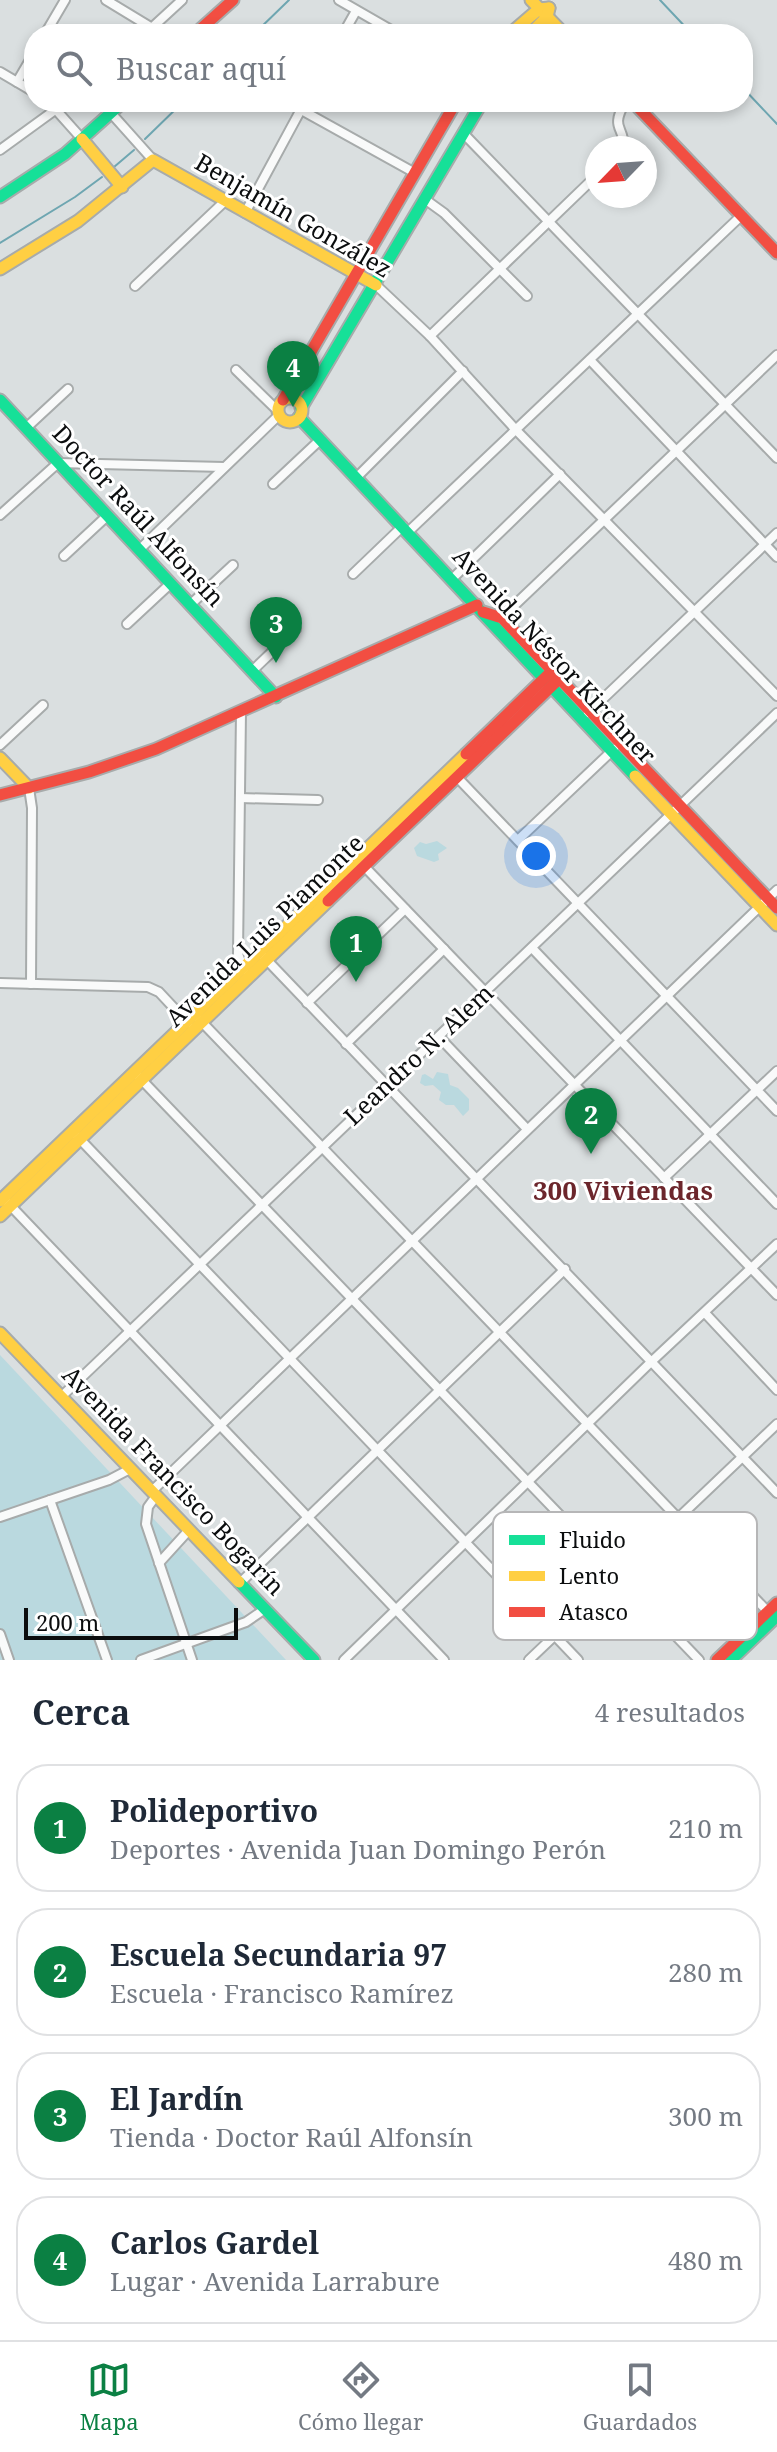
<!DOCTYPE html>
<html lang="es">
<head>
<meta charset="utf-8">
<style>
  body { margin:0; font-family:"Noto Serif",serif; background:#f2f2f3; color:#1f2937 }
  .compass { position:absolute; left:585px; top:136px; width:72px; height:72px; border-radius:50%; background:#fff; box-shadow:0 4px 12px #0003; rotate:245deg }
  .scale { position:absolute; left:24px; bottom:20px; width:214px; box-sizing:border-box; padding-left:8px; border:4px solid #0b0d0e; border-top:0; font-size:22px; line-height:28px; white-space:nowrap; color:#0b0d0e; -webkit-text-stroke:6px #fff; paint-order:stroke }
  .you { position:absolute; left:536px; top:856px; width:28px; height:28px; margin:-20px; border:6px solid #fff; border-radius:50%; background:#1a73e8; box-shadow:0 0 0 12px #1a73e833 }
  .badge { display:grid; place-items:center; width:52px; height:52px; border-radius:50%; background:#0b8043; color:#fff; font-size:26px; font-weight:700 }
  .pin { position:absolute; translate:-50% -66px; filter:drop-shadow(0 2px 4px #0008) }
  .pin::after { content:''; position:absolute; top:42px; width:28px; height:24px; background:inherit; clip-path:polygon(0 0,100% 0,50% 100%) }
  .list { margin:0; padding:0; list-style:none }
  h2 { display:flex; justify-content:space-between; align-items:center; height:104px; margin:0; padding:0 32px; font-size:34px }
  h2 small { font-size:26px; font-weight:400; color:#747a83 }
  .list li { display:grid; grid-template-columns:52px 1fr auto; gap:24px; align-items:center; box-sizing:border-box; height:128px; margin:0 16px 16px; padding:0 16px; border:2px solid #e0e1e3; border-radius:32px }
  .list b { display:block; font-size:30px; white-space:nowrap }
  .list p { margin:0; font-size:26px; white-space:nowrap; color:#747a83 }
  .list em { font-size:26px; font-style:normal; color:#747a83 }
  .icon { flex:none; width:44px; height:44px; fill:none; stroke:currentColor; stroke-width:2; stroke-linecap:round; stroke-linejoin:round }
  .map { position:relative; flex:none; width:777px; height:1660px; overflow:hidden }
  .search { position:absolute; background:#fff; box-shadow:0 4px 12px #0003; left:24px; right:24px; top:24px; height:88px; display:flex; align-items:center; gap:20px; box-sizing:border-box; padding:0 28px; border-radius:32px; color:#747a83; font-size:30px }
  .sheet { height:680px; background:#fff }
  nav { display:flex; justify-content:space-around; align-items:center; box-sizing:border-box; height:112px; border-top:2px solid #e0e1e3; background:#fff; font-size:22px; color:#747a83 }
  nav a { display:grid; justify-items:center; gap:4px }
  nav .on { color:#0b8043 }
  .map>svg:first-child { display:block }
</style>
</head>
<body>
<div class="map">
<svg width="777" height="1660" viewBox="0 0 777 1660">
  <rect width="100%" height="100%" fill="#dadfe0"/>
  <g fill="#bad9df">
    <polygon points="437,841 447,848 438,854 439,860 434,862 417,856 414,848 420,842 426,844"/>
    <polygon points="437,1072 448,1074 450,1085 458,1088 469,1099 469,1110 463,1116 454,1105 446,1105 439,1100 441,1092 433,1085 425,1086 420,1083 422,1075 425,1074 433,1079"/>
    <polygon points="0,1355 286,1660 0,1660"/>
  </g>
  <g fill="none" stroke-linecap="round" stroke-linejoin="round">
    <g stroke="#6ea6b1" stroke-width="2">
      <polyline points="660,0 692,34"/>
      <polyline points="254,34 289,0"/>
      <polyline points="743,88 777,124"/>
      <polyline points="145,139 183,102"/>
      <polyline points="114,167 134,150"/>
      <polyline points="0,243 75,197 102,177"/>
    </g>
    <defs>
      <g id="street">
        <polyline points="106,0 152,28"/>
        <polyline points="339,0 398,34"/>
        <polyline points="45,34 65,0"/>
        <polyline points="145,34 182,0"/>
        <polyline points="343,34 356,11"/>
        <polyline points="0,72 34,92"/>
        <polyline points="17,82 34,53"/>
        <polyline points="49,102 82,139"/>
        <polyline points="287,102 415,173"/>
        <polyline points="111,113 153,160"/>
        <polyline points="464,134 777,458"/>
        <path d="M623,148C626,126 609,131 625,102"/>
        <polyline points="0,150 66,102"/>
        <polyline points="426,200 444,213 527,296"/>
        <polyline points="245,213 305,102"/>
        <polyline points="376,285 430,336 516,430 777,696"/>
        <polyline points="135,286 224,202"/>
        <polyline points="430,336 597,175"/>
        <polyline points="590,360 777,557"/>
        <polyline points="236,370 278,411"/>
        <polyline points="26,428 68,389"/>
        <polyline points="357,477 463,371"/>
        <polyline points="273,484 321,439"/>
        <polyline points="0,515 58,463 224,467"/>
        <polyline points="408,532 742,215"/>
        <polyline points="139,550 279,415"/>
        <polyline points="64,556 107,516"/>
        <polyline points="353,574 403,526"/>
        <polyline points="452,579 560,474"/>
        <polyline points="190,605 233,565"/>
        <polyline points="500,619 777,355"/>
        <polyline points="127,624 170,584"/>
        <polyline points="252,671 296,629"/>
        <polyline points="241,712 238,954 244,970"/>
        <polyline points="588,713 777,533"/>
        <polyline points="0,745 43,705"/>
        <polyline points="454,774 777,1111"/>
        <polyline points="29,788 32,808 31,984"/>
        <polyline points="240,798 318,800"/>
        <polyline points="518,840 614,749"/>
        <polyline points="361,863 777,1295"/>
        <polyline points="532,948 777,1204"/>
        <polyline points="263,956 777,1493"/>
        <polyline points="0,983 148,987 159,992 188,1023"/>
        <polyline points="307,1003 405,909"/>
        <polyline points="199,1019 771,1615"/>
        <polyline points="439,1037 527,1129"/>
        <polyline points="346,1044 444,949"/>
        <polyline points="138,1076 699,1660"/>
        <polyline points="76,1135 578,1660"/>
        <polyline points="664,1178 777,1071"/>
        <polyline points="8,1203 444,1660"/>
        <polyline points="705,1313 777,1390"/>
        <polyline points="61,1397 777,713"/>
        <polyline points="152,1491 777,890"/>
        <polyline points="156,1496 148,1507 146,1524 192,1660"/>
        <polyline points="50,1500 107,1660"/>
        <polyline points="0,1517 109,1480 130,1469"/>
        <polyline points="159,1563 189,1530"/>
        <polyline points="240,1583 565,1269"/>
        <polyline points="0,1634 9,1660"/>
        <polyline points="141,1660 246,1622 265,1609"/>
        <polyline points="344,1660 651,1362 777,1244"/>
        <polyline points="529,1660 777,1424"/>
      </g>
      <g id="fast">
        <polyline points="0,197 65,154 123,102"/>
        <polyline points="0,400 276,697"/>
        <polyline points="301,408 482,102"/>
        <polyline points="299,417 635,776"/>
        <polyline points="239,1582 314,1660"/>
        <polyline points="731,1660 777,1616"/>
      </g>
      <g id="slow">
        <polyline points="531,0 564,34"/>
        <polyline points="510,34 539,9 549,8"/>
        <polyline points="530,34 547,17 549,8"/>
        <polyline points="82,139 122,187"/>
        <polyline points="0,269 78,221 153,160 376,285"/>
        <circle cx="290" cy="410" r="12"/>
        <polyline points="0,758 29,788"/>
        <polyline points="635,776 777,925"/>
        <polyline points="0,1201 466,754"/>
        <polyline points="0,1216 328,901"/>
        <polyline points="0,1333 239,1582"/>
      </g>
      <g id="jam">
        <polyline points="195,34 233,0"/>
        <polyline points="633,102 777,253"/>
        <polyline points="283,400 456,102"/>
        <polyline points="483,612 502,618 777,908"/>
        <polyline points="466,754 552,671"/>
        <polyline points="0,795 89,772 156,749 477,605"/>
        <polyline points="328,901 559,679"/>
        <polyline points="717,1660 777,1603"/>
      </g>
    </defs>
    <use href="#street" stroke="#a7abab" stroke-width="12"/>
    <use href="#fast" stroke="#a7abab" stroke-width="15"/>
    <use href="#slow" stroke="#a7abab" stroke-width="15"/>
    <use href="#jam" stroke="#a7abab" stroke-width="15"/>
    <use href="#street" stroke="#f9fafa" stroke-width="8"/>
    <use href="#fast" stroke="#16e098" stroke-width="11"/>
    <use href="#slow" stroke="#ffcf43" stroke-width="11"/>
    <use href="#jam" stroke="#f24e42" stroke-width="11"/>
  </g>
  <g text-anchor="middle" stroke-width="6" stroke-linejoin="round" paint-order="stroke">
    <g font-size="24" fill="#0b0d0e" stroke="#fff">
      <text transform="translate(293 216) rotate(30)" y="8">Benjamín González</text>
      <text transform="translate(138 516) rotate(47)" y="8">Doctor Raúl Alfonsín</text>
      <text transform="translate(554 656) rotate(47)" y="8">Avenida Néstor Kirchner</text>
      <text transform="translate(265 931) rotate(-44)" y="8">Avenida Luis Piamonte</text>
      <text transform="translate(419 1055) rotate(-43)" y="8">Leandro N. Alem</text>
      <text transform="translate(173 1481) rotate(46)" y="8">Avenida Francisco Bogarín</text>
    </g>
    <g font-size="26" font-weight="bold" fill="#6c262c" stroke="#fff">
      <text x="623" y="1200">300 Viviendas</text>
    </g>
  </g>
  <rect x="493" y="1512" width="264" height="128" rx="12" fill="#fff" stroke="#b6b6b7" stroke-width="2"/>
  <rect x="509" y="1535" width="36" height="10" fill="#16e098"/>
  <rect x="509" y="1571" width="36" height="10" fill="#ffcf43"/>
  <rect x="509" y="1607" width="36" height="10" fill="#f24e42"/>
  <g font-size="22" fill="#0b0d0e">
    <text x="559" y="1548">Fluido</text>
    <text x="559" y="1584">Lento</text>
    <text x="559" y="1620">Atasco</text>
  </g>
</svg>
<svg class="compass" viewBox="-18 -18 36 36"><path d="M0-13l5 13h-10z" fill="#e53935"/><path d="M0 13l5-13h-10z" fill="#747a83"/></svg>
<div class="scale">200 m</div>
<div class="you"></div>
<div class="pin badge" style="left:356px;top:982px">1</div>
<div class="pin badge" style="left:591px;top:1154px">2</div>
<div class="pin badge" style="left:276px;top:663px">3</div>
<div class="pin badge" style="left:293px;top:407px">4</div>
<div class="search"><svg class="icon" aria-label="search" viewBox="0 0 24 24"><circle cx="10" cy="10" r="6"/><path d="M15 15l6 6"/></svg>Buscar aquí</div>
</div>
<section class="sheet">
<h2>Cerca<small>4 resultados</small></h2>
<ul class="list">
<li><span class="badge">1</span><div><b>Polideportivo</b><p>Deportes · Avenida Juan Domingo Perón</p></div><em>210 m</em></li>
<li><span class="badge">2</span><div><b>Escuela Secundaria 97</b><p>Escuela · Francisco Ramírez</p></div><em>280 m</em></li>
<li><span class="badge">3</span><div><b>El Jardín</b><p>Tienda · Doctor Raúl Alfonsín</p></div><em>300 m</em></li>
<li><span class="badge">4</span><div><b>Carlos Gardel</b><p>Lugar · Avenida Larrabure</p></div><em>480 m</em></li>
</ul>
</section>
<nav>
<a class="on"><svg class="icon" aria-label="map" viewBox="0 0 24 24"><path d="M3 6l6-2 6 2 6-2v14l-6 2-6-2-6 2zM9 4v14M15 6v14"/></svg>Mapa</a>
<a><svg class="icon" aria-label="directions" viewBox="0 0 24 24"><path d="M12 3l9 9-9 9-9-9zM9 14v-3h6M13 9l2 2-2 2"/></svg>Cómo llegar</a>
<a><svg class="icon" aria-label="saved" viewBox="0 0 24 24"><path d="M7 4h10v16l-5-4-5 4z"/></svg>Guardados</a>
</nav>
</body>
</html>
